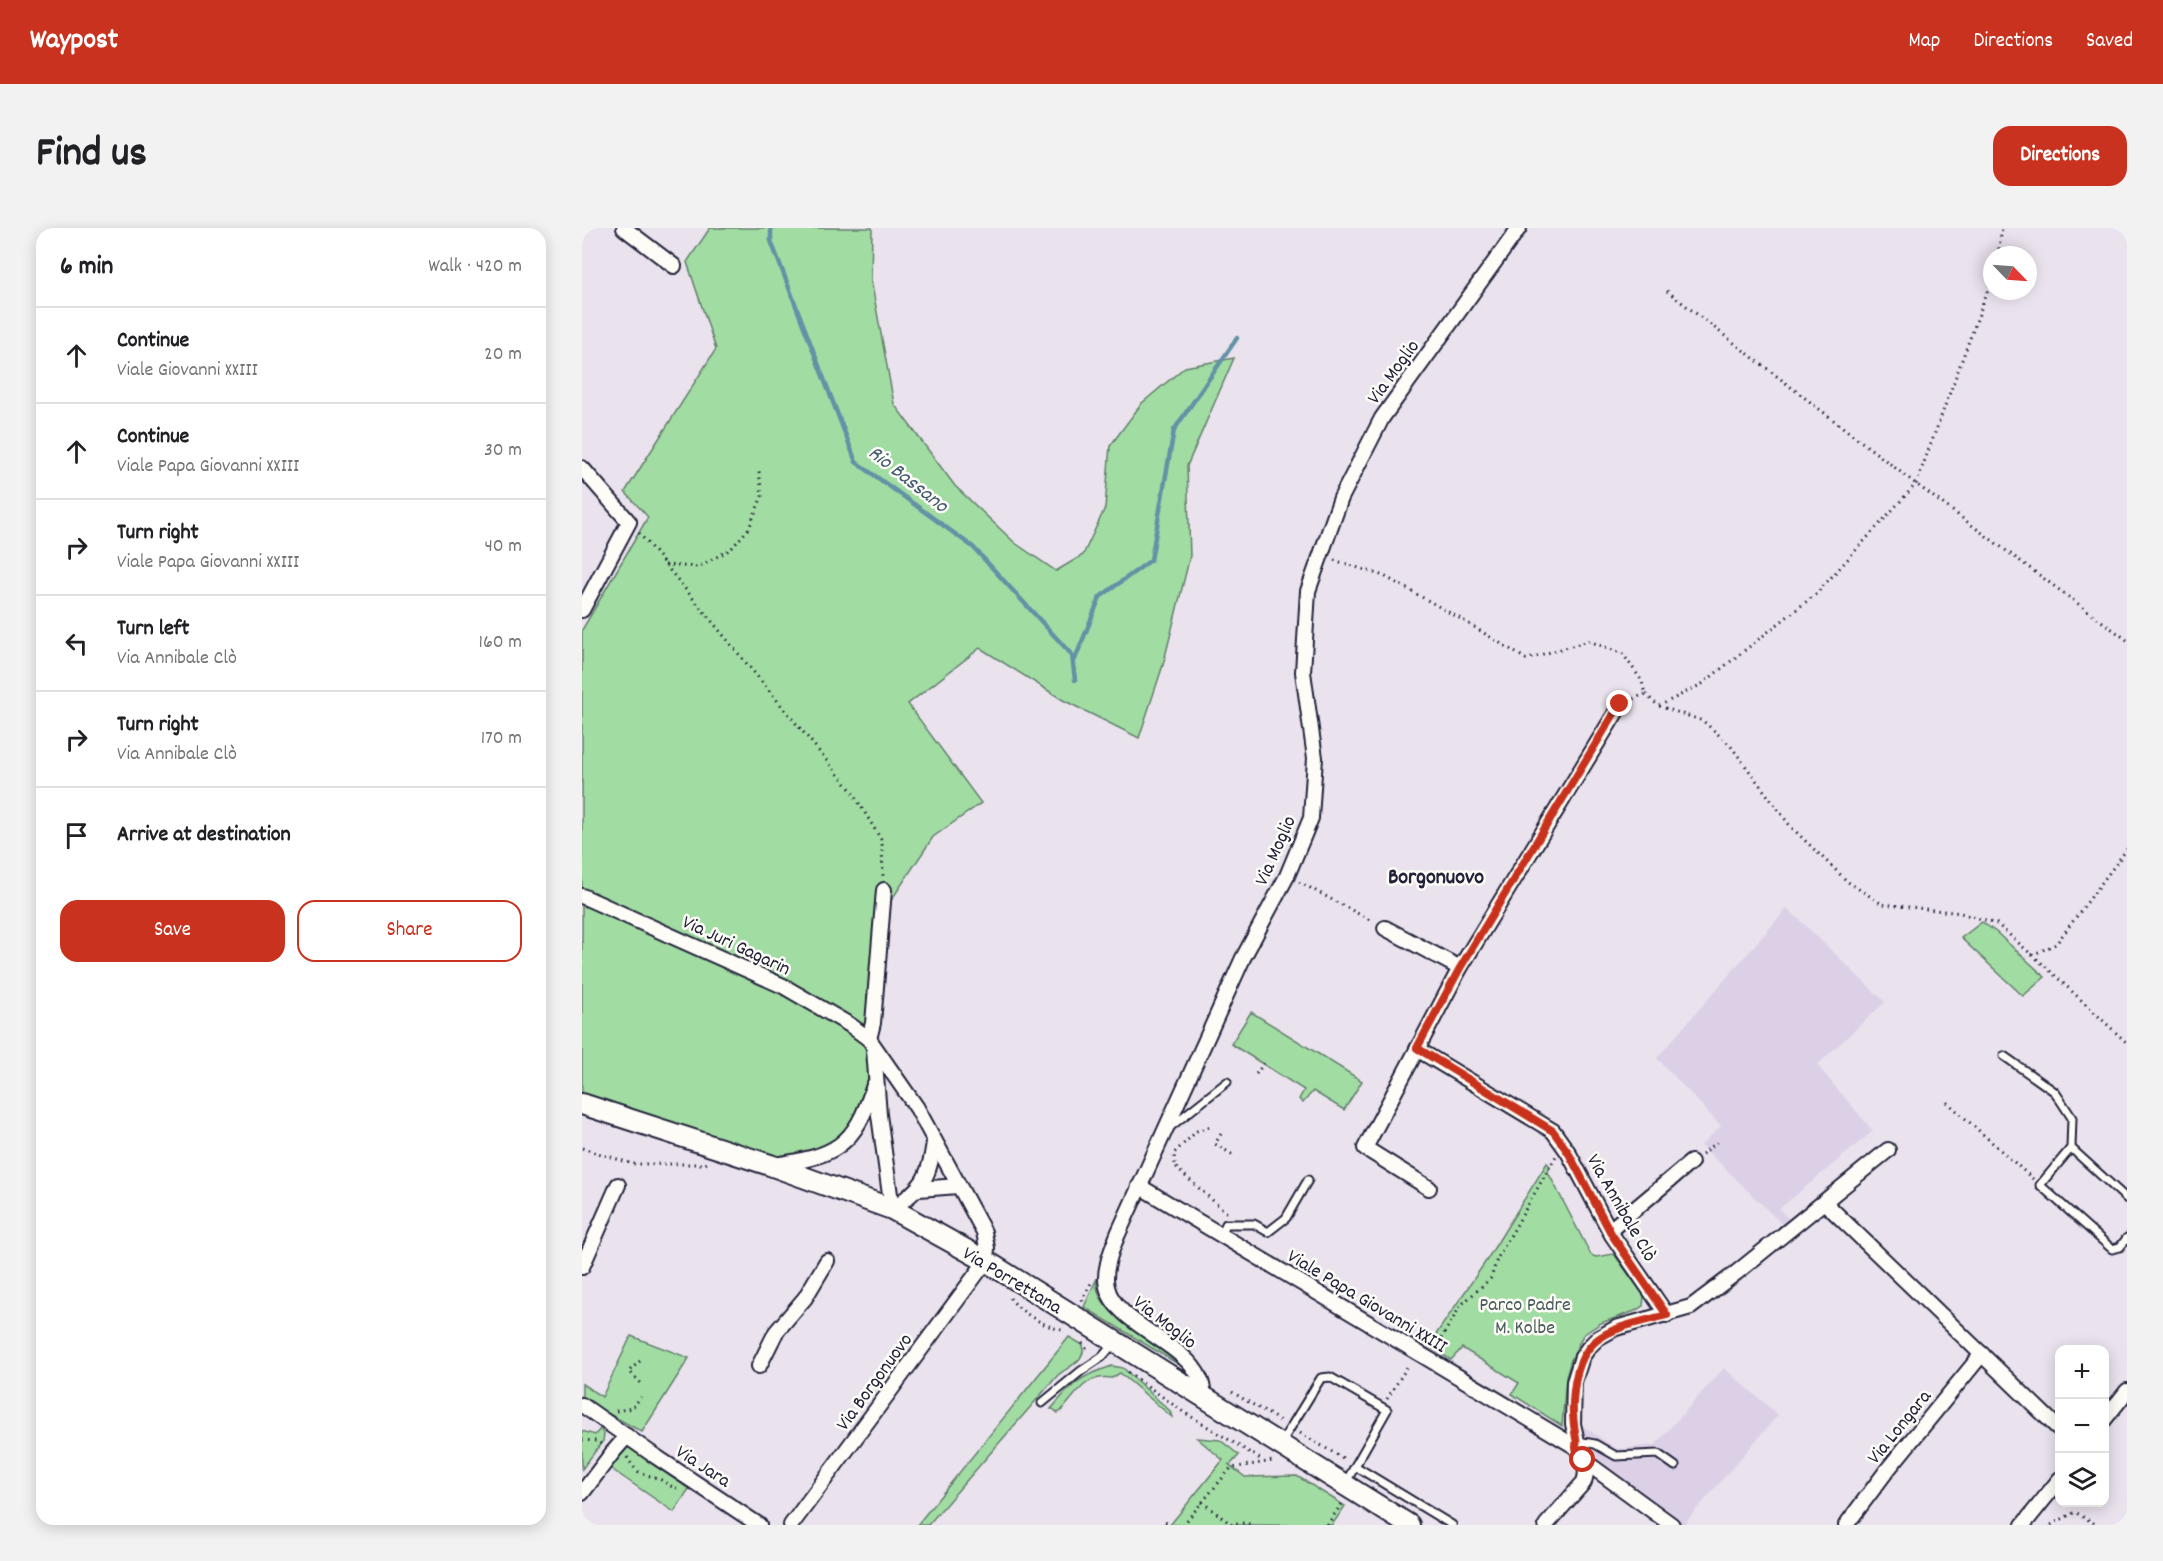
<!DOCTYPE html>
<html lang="en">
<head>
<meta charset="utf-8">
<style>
  body { margin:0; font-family:Dekko,sans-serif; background:#f2f2f2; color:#202124 }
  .controls { position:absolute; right:18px; bottom:18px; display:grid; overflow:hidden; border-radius:12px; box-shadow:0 3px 15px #0003 }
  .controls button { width:54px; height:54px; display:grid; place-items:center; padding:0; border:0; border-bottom:2px solid #e0e0e0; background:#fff; color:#202124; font:30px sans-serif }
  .compass { position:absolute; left:1401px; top:18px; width:54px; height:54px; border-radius:50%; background:#fff; box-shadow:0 3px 15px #0003; rotate:115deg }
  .stop { position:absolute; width:18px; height:18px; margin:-14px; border:4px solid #c8321e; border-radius:50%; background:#fff }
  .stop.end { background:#c8321e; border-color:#fff; box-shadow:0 2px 6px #0008 }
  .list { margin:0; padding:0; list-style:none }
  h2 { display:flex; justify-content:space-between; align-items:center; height:78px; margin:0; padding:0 24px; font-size:26px }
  h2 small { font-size:20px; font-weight:400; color:#757577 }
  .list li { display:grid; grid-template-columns:39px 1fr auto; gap:18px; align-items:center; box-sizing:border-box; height:96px; padding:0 24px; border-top:2px solid #e0e0e0 }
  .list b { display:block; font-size:22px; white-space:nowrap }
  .list p { margin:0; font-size:20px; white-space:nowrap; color:#757577 }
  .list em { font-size:20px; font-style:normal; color:#757577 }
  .actions { display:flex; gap:12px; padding:18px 24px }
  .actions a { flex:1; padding:14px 0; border:2px solid #c8321e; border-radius:18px; text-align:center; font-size:21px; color:#c8321e }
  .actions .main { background:#c8321e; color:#fff }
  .icon { flex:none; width:33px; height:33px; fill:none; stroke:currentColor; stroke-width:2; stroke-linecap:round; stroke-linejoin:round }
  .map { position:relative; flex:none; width:1545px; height:1297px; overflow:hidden; border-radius:18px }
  header { display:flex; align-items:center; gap:36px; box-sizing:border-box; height:84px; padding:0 30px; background:#c8321e; color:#fff }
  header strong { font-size:28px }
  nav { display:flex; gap:33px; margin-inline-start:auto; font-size:21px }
  .intro { display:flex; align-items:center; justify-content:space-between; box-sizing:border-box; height:144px; padding:0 36px }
  h1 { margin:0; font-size:42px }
  .button { padding:15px 27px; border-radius:18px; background:#c8321e; color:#fff; font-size:21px; font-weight:700 }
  main { display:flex; gap:36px; padding:0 36px }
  aside { flex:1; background:#fff; border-radius:18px; box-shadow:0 3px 15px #0003 }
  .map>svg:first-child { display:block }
</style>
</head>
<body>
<header>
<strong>Waypost</strong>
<nav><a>Map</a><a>Directions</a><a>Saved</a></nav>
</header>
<div class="intro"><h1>Find us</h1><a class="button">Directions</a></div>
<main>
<aside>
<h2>6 min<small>Walk · 420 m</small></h2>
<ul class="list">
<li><svg class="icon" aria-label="ahead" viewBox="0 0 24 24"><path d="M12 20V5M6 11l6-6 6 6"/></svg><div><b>Continue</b><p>Viale Giovanni XXIII</p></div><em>20 m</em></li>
<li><svg class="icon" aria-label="ahead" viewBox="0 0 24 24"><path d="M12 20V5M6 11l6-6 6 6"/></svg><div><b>Continue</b><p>Viale Papa Giovanni XXIII</p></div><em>30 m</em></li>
<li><svg class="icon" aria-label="right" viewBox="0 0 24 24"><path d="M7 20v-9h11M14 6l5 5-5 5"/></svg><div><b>Turn right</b><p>Viale Papa Giovanni XXIII</p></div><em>40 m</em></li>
<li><svg class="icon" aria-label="left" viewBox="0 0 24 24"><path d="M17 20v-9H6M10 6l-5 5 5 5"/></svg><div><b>Turn left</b><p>Via Annibale Clò</p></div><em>160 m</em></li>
<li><svg class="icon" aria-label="right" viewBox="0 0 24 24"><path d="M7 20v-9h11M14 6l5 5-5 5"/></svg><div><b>Turn right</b><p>Via Annibale Clò</p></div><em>170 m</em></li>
<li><svg class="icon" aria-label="arrive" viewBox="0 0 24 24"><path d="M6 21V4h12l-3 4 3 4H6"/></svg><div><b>Arrive at destination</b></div></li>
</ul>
<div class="actions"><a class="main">Save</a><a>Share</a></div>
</aside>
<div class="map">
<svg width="1545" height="1297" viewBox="0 0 1545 1297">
  <rect width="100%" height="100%" fill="#eae2ed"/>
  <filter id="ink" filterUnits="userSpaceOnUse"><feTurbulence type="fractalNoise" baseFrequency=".0167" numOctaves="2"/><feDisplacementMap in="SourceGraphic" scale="12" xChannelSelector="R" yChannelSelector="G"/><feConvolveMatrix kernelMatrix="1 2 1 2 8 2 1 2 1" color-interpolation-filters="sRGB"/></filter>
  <g filter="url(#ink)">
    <g fill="#dcd0e6">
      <polygon points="1205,680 1303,774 1235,837 1291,903 1197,981 1213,998 1207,1003 1119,917 1139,898 1075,830"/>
      <polygon points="1142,1140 1196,1187 1101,1297 1005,1229 1001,1198 1035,1221 1073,1217"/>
    </g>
    <g fill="#a1dca2" stroke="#627f6e" stroke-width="1.5">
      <polygon points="128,0 290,0 289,52 312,176 373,258 433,315 474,343 501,327 523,280 528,218 560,175 603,139 652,130 605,238 608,328 581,437 557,510 481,472 398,420 326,476 399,575 351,609 306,677 290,840 272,896 250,919 202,940 0,876 0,402 66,289 43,264 134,121 105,34"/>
      <polygon points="1400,694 1414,704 1463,749 1441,768 1379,710"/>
      <polygon points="669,784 780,853 762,882 731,863 721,875 717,871 722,862 649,816"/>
      <polygon points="965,935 968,938 966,944 1009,1027 1014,1029 1032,1026 1062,1068 1061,1078 1053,1083 1019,1095 1001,1107 989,1132 984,1149 980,1198 930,1166 937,1155 880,1120 869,1132 846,1118 904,1033"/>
      <path d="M515,1050C514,1056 515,1062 518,1068C526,1089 578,1120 598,1134L596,1136L502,1079Z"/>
      <polygon points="49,1108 107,1130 60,1204 20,1182 0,1168 0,1156 20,1169"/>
      <path d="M487,1109L501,1117C504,1133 487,1138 476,1147L346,1297H335Z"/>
      <path d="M530,1138L541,1140L588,1183L590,1189L538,1145L530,1150C503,1146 496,1165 479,1183L476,1185L471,1181H469C491,1155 496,1149 530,1138Z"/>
      <polygon points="18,1201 22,1206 21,1213 0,1241 0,1203 13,1207"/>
      <polygon points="615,1210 638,1212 657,1227 648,1237 646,1236 663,1249 715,1248 763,1278 750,1297 588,1297 641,1232"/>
      <polygon points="44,1218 107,1261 92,1284 25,1238"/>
    </g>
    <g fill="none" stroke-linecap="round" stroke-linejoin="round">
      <g stroke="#6392a6" stroke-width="4.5">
        <polyline points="189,0 189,13 274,234 391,319 490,427 493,452"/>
        <polyline points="491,436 518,369 569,332 592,202 655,110"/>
      </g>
      <defs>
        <g id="lane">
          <polyline points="1422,828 1473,864 1490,890 1489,920 1458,957 1530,1021 1538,1019 1545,1010"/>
          <polyline points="588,899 645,854"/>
          <polyline points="1489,920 1545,971"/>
          <polyline points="639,1007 644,996 672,996 686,1004 704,990 726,952"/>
          <polyline points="460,1175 499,1143 520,1129 532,1115"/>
          <polyline points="995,1213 1013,1216 1034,1228 1076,1226 1093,1238"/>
          <polyline points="699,1215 739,1150 748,1149 805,1182 764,1254"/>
          <polyline points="773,1238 870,1297"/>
        </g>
        <g id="street">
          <polyline points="42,0 92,38"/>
          <polyline points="0,240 47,294 0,382"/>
          <polyline points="0,668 201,758 268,797 287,811 335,880 402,1004 405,1020 404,1033 209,1297"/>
          <polyline points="803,700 878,740"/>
          <polyline points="287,811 291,795 302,662"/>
          <path d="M292,821L297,887L310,981C340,959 347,953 352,914"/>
          <polyline points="835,821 971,903 986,924 1030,1007 1085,1087"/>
          <path d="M192,937C253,928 273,919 292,857"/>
          <path d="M557,958L994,1219C1001,1231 1007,1240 1002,1254L964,1297"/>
          <polyline points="847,960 783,920 878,740 1039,476"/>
          <polyline points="337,961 376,958"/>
          <polyline points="1242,974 1475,1199"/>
          <polyline points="1028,1002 1109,934"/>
          <polyline points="0,1039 36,957"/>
          <polyline points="177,1138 194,1104 223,1070 245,1033"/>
          <path d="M622,1169C621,1163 621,1156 618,1151C604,1115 533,1096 525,1059C521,1042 530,1021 536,1006L661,730L705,648L729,590L733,530L721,444L726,363L759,270L800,190L937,0"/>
          <polyline points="0,1177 70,1226 177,1297"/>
          <polyline points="1522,1192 1545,1163"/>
          <polyline points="994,1219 995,1213 991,1196 992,1154 1000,1129 1007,1119 1016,1110 1034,1100 1109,1079 1154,1045 1306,922"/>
          <polyline points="1001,1232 1090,1297"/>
          <polyline points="0,1265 31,1224 45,1208"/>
          <polyline points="1264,1297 1306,1241 1400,1126"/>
          <polyline points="1441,1297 1478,1251"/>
        </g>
        <polyline id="secondary" points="0,876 188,937 310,981 404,1033 827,1297"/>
      </defs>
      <use href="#lane" stroke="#22223b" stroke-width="11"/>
      <use href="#street" stroke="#22223b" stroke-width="18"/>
      <use href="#secondary" stroke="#22223b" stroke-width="24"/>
      <g stroke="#22223b" stroke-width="3" stroke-dasharray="1.5 4.5" stroke-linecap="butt">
        <polyline points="1416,27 1420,0"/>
        <polyline points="1085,63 1334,256 1545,412"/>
        <polyline points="57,305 269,562 300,613 301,649"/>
        <polyline points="752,332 802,348 879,391 944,431 1007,413 1041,426 1060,453 1063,466 1077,478 1121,493 1148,517 1209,599 1266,654 1300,676 1379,685 1415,696 1465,740 1545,815"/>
        <polyline points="83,337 116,339 149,321 167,300 180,268 177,243"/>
        <polyline points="1051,471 1063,466"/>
        <polyline points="1077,478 1120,456 1234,366 1334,256 1410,51"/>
        <polyline points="717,654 790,693"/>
        <polyline points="1450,727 1474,716 1545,621"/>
        <polyline points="674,846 682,835"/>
        <polyline points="1365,874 1451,951"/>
        <polyline points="627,899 615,903 592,925 593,939 645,985"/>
        <polyline points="639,906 633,916 653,928"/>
        <polyline points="0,920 51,936 123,936 127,934"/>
        <polyline points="1120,926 1137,913"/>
        <path d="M428,1070C438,1084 463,1099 480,1102"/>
        <polyline points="500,1073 509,1055"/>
        <polyline points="500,1115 505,1121"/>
        <polyline points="853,1121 879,1077 909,1050 915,1031 974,928"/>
        <polyline points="58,1133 47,1143 59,1155"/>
        <polyline points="546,1144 600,1183 680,1232"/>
        <polyline points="650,1164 700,1194"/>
        <polyline points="805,1171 827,1136"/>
        <polyline points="34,1183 50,1180 59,1169"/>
        <polyline points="718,1205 764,1232"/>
        <polyline points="0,1212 14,1213 19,1216"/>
        <path d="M45,1229C58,1250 57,1243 77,1251C84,1254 87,1259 95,1260"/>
        <polyline points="620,1274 650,1297 662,1295 672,1297"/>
        <polyline points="583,1294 587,1297"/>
        <polyline points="601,1297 649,1240 691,1233"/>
        <polyline points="745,1297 761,1274"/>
        <polyline points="1469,1297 1493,1284 1515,1297"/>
      </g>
      <use href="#lane" stroke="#fdfcf7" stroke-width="7"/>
      <use href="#street" stroke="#fdfcf7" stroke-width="14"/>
      <use href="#secondary" stroke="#fdfcf7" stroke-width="20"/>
    </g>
  </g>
  <g fill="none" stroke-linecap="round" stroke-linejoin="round" filter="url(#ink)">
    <path stroke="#c8321e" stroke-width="8" d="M1001,1232C999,1228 995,1223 994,1220C994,1217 995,1213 994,1210C992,1198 990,1187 991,1174C995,1104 1027,1102 1085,1087L1030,1007L986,924L971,903L835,820L878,740L1038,476"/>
  </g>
  <g text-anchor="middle" stroke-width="5" stroke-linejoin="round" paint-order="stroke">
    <g font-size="20" fill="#22223b" stroke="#fdfcf7">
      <text transform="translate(810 143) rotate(-54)" y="7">Via Moglio</text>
      <text transform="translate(692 622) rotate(-66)" y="7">Via Moglio</text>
      <text transform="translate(155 716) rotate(25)" y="7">Via Juri Gagarin</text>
      <text transform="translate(1041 979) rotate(60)" y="7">Via Annibale Clò</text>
      <text transform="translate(431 1051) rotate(31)" y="7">Via Porrettana</text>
      <text transform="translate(786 1072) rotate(31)" y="7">Viale Papa Giovanni XXIII</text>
      <text transform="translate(584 1093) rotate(38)" y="7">Via Moglio</text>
      <text transform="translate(291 1153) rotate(-54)" y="7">Via Borgonuovo</text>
      <text transform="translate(1316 1198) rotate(-51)" y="7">Via Longara</text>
      <text transform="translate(122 1237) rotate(33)" y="7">Via Jara</text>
    </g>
    <g font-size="20" fill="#485a5a" stroke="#fdfcf7">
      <text x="943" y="1082">Parco Padre<tspan x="943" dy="23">M. Kolbe</tspan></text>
    </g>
    <g font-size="21" font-style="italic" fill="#425a70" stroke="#fdfcf7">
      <text transform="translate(327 250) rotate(38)" y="7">Rio Bassano</text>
    </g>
    <g font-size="22" font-weight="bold" fill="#22223b" stroke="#fdfcf7">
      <text x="854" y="655">Borgonuovo</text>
    </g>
  </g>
</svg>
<div class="controls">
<button>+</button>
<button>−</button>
<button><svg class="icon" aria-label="layers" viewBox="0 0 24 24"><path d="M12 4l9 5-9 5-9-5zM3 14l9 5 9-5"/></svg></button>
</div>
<svg class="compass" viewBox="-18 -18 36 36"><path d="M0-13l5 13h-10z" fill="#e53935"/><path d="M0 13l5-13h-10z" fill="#757577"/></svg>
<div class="stop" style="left:1001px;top:1232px"></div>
<div class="stop end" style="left:1038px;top:476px"></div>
</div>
</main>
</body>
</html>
